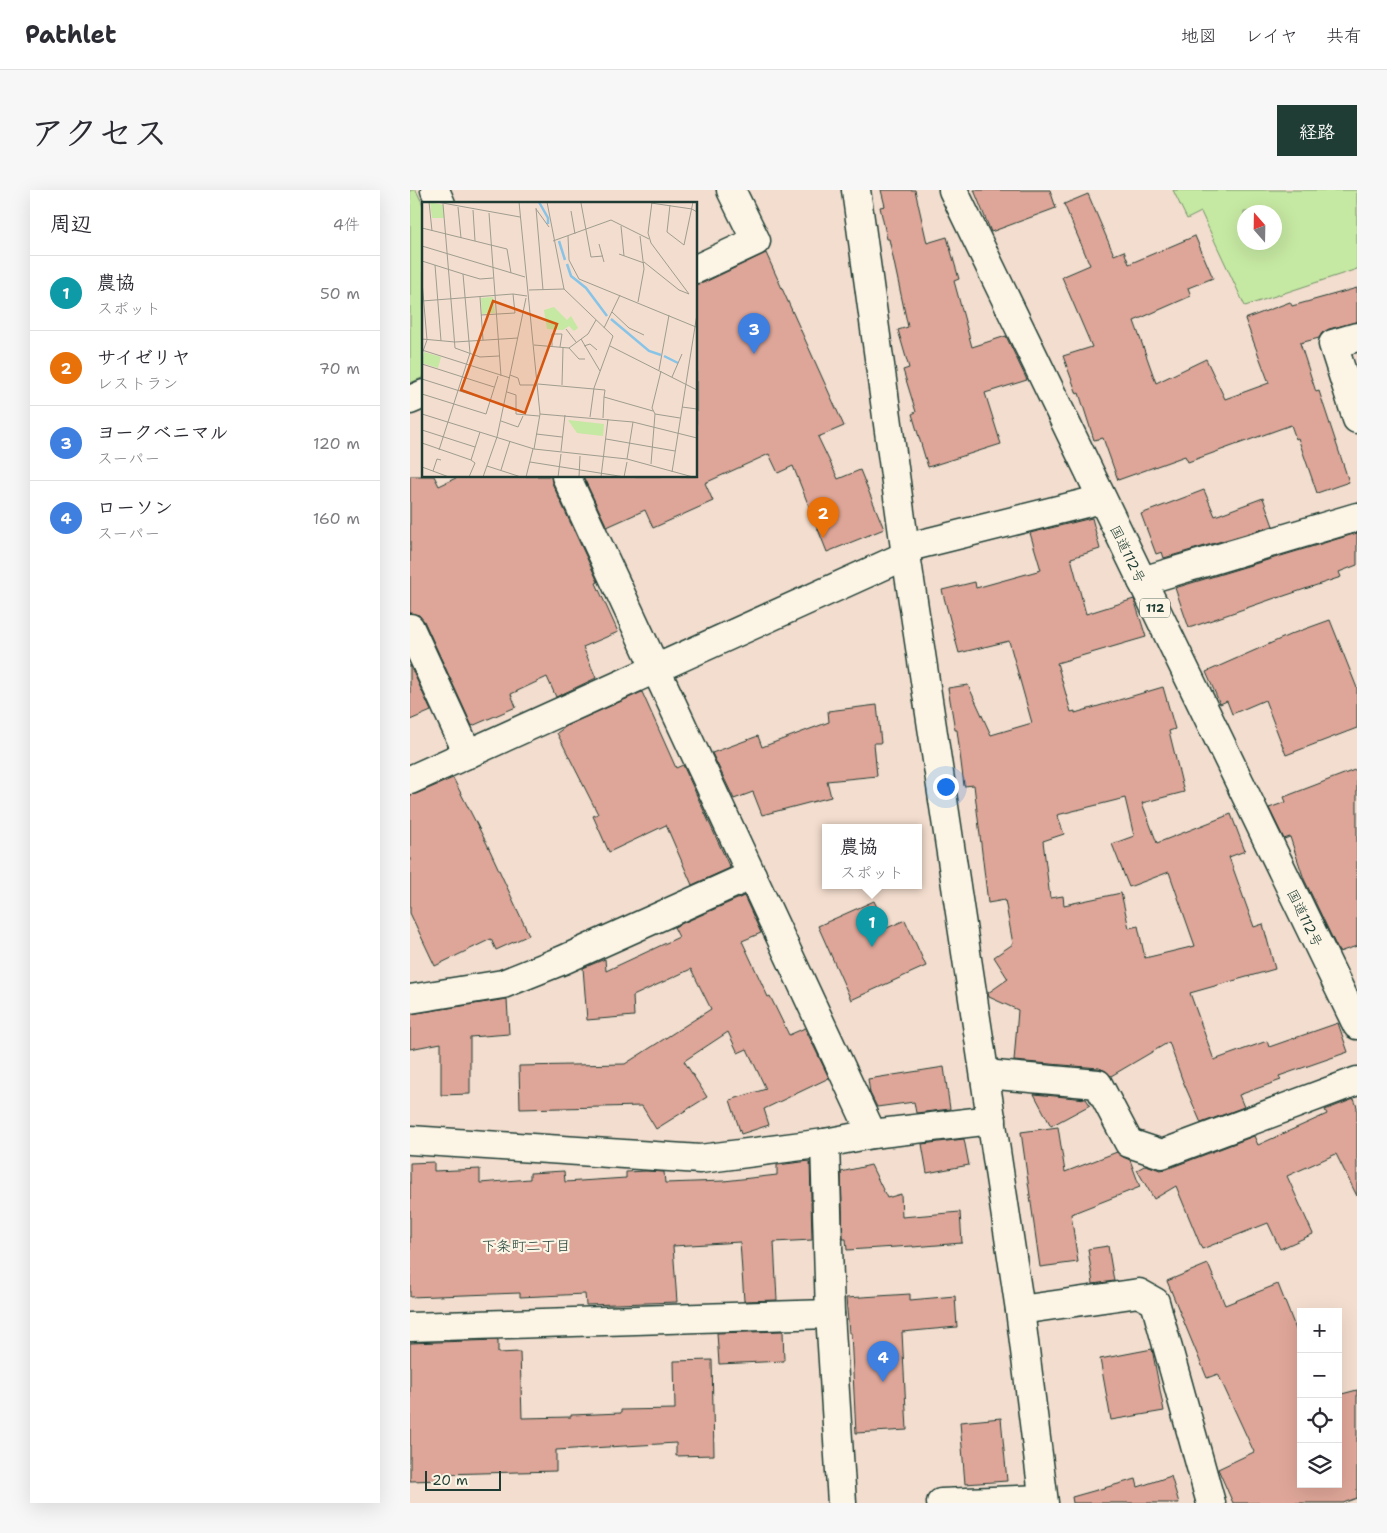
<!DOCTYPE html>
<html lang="ja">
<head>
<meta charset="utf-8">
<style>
  body { margin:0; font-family:"Shantell Sans","Klee One",sans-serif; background:#f7f7f7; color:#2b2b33 }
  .controls { position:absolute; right:15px; bottom:15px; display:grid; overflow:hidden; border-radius:0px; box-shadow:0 5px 20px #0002 }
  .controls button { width:45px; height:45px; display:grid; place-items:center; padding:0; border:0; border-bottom:1px solid #e1e1e2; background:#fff; color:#2b2b33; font:25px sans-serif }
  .compass { position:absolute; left:827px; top:15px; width:45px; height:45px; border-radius:50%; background:#fff; box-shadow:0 5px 20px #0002; rotate:340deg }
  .scale { position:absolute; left:15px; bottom:12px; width:76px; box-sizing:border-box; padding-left:5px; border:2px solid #1f3d34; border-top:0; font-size:14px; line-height:18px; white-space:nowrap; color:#1f3d34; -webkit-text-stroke:4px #fcf5e5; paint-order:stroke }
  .you { position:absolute; left:535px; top:596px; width:18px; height:18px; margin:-12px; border:4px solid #fff; border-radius:50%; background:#1a73e8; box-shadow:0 0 0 8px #1a73e833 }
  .badge { display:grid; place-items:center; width:32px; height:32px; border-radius:50%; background:#1f3d34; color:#fff; font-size:16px; font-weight:700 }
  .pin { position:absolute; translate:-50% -41px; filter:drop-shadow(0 1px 2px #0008) }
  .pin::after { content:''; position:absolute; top:26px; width:18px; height:15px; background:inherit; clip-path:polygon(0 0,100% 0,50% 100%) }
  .popup { position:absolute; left:412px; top:634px; width:100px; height:65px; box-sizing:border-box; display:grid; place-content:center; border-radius:0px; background:#fff; filter:drop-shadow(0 1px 4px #0005); font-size:16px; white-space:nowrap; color:#7c7c81 }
  .popup b { font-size:19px; color:#2b2b33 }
  .popup::after { content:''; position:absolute; left:50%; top:100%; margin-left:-10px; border:10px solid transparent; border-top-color:#fff }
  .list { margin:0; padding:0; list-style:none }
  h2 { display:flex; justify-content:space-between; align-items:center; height:65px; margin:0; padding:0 20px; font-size:21px }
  h2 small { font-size:16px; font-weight:400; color:#7c7c81 }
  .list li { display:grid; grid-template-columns:32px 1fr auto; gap:15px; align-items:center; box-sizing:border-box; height:75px; padding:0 20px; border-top:1px solid #e1e1e2 }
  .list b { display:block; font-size:19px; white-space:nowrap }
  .list p { margin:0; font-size:16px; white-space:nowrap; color:#7c7c81 }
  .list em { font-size:16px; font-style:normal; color:#7c7c81 }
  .icon { flex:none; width:28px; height:28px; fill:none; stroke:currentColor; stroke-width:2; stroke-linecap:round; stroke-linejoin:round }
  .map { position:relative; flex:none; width:947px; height:1313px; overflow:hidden; border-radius:0px }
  header { display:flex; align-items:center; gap:30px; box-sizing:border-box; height:70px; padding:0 25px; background:#fff; border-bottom:1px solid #e1e1e2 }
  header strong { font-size:24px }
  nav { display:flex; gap:28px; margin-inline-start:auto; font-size:18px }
  .intro { display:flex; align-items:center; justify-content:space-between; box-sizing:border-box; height:120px; padding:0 30px }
  h1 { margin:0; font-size:35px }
  .button { padding:12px 22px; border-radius:0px; background:#1f3d34; color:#fff; font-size:18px; font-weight:700 }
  main { display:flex; gap:30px; padding:0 30px }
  aside { flex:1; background:#fff; border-radius:0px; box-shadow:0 5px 20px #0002 }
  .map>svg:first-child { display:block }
</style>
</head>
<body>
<header>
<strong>Pathlet</strong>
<nav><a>地図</a><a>レイヤ</a><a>共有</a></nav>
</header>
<div class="intro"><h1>アクセス</h1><a class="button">経路</a></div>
<main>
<aside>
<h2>周辺<small>4件</small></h2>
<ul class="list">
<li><span class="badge" style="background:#0f9aa8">1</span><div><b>農協</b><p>スポット</p></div><em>50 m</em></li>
<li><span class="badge" style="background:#e8710a">2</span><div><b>サイゼリヤ</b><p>レストラン</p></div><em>70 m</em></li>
<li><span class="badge" style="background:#3f7fe0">3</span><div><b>ヨークベニマル</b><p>スーパー</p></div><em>120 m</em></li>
<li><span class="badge" style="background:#3f7fe0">4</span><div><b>ローソン</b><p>スーパー</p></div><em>160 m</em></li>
</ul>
</aside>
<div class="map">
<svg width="947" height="1313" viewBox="0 0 947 1313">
  <rect width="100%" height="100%" fill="#f3ddce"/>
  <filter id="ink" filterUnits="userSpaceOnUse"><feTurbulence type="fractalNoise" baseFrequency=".02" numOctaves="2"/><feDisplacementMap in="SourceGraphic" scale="10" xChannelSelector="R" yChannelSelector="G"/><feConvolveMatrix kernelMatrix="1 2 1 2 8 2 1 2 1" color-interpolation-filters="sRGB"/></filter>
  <g filter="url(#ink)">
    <g fill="#c5e8a2" stroke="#72926b" fill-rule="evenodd">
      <polygon points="0,0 6,0 14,17 14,187 0,193"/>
      <path d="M763,0H947V79L835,116L791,22L777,29ZM834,22H864V52H834Z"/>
    </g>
    <g fill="#dea698" stroke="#1f3d34" fill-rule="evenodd">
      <polygon points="471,0 505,0 517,53 537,47 549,89 544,91 562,157 596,146 617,190 575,203 591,254 518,277 502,224 506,222 493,180 499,178 488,140 498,137 479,49 477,49 470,17 475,16"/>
      <polygon points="564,0 640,0 646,18 581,42"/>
      <polygon points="678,4 704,65 714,61 719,74 785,46 803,88 778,98 781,106 724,131 746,193 796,169 815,209 859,193 835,129 880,112 882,116 947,98 947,132 919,139 912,143 909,148 890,153 906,202 909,201 939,292 907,303 888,248 886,249 881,235 778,272 775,266 708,290 693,248 684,250 669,203 667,204 653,166 682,157 652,87 680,75 654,14"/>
      <polygon points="356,63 434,236 408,247 428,289 450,280 474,339 417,362 383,276 368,283 359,264 295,293 303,311 243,338 235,320 197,337 173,286 286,286 286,94 293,93"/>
      <polygon points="0,286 24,286 29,296 50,286 141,286 142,293 188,392 186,393 208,442 173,457 186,488 146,507 137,487 101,504 106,517 62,536 14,431 9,425 0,423"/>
      <polygon points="794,300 805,326 853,308 863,336 754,368 752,362 746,364 731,324"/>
      <path d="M682,328L690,359L661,368L676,424L724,409L736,447L647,473L661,522L665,521V523L753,497L765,539L759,541L774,602L732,613L747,653L821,624L835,661L819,667L844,737L853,734L865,779L780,803L804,870L857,851L859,857L928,833L938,862L869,886L871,890L829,905L834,917L791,933L772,889L759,852L701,886L696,881L689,878L604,871L608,820L579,807L578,803L598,789L584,767L603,754L595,710L578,713L564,595L554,596L547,540H545L538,498L558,495L581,545L622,533L599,451L549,463L532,400L565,392L566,398L631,380L620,343ZM715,608L724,646L702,654L719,697L759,682L785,756L735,768L728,736L719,738L711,703L654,715L653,706L640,708L633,651L654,644L647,625Z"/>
      <polygon points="947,343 947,375 929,382 931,387 868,408 868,407 779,438 765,398"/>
      <polygon points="920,430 947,498 947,538 876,565 855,510 822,524 817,511 810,514 796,482 884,443"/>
      <polygon points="0,475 21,521 0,530"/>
      <polygon points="232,502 266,578 273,575 320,678 282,695 256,635 199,662 183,626 188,624 147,543 158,535"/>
      <polygon points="467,515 471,553 464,553 467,586 417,591 421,607 352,625 343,602 324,609 302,563 348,546 352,557 419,532 418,521"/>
      <polygon points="947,579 947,756 929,762 894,689 880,647 874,649 859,618 876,612 874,607"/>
      <polygon points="43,588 77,654 119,745 86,760 81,749 25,776 0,723 0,605 6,604"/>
      <polygon points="334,706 351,743 332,751 358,807 360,806 379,845 395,838 419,888 354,919 359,935 331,944 320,910 356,899 337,859 328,863 318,842 274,871 297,907 246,939 232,916 110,919 109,876 215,874 301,819 281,779 223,806 224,826 177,830 173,778 195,769 196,781 269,747 264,737"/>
      <polygon points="464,711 477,738 495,730 516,776 441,810 408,736"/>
      <polygon points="97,809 99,844 60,847 60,904 31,905 31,853 0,859 0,824"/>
      <polygon points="534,877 540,919 506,923 504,912 467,917 460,903 458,889"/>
      <polygon points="624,904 676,909 680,915 641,936"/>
      <polygon points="944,909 947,917 947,1006 926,964 877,986 903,1044 870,1059 858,1033 792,1059 766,996 744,1009 727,980 736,975 750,980 757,979 844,946 848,955 917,924 915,920"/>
      <polygon points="648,937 655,982 707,962 713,967 720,970 730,997 661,1024 668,1072 630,1077 611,942"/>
      <polygon points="554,949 559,975 517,983 512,954"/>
      <polygon points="400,971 402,1050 364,1052 367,1110 334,1111 330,1052 263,1056 267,1112 176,1115 175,1104 110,1107 110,1103 0,1107 0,973 24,972 24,981 70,979 70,993 120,989 120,983 154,981 155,992 216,988 216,982 236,981 254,982 255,993 314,991 367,985 367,975"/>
      <polygon points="461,975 477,1008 491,1004 492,1027 550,1022 552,1053 503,1057 503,1056 437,1060 436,1049 433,1049 431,982"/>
      <polygon points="698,1056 704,1091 683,1094 678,1059"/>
      <polygon points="798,1074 815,1115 868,1094 891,1152 891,1294 928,1294 928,1205 947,1200 947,1308 933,1313 823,1313 808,1279 844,1262 808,1184 797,1188 757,1091"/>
      <polygon points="500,1104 500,1110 545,1106 547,1137 492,1142 497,1240 446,1243 441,1143 439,1143 436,1108"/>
      <polygon points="373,1141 374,1171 309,1174 307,1143"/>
      <polygon points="88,1150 88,1163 110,1162 112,1228 161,1227 161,1225 211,1223 211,1220 265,1219 264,1171 302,1170 304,1265 266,1266 266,1253 146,1260 146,1281 33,1284 33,1290 0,1291 0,1153"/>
      <polygon points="742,1159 754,1221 701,1230 690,1169"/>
      <polygon points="591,1228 597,1291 555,1294 550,1232"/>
      <polygon points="761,1286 769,1313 663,1313 662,1307 726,1289 728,1297"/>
    </g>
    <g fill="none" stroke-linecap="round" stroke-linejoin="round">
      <defs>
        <g id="minor">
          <polyline points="25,0 31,14"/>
          <polyline points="446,0 495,358 610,1120 634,1313"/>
          <polyline points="286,79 346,51 321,0"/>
          <polyline points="947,147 923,154 947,229"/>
          <polyline points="0,210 14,204"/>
          <polyline points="156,286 462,944"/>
          <polyline points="495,358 692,309"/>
          <polyline points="732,391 947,327"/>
          <polyline points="0,438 58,564"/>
          <polyline points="0,590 497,365"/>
          <polyline points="0,809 93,794 153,770 342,685"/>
          <polyline points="575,884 688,894 719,953 752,964 947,891"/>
          <polyline points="0,950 290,969 415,953 462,944 582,930"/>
          <polyline points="415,953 420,1124 432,1313"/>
          <polyline points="610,1120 729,1103 745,1112 801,1313"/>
          <polyline points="0,1137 420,1124"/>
          <polyline points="531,1313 633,1309"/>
        </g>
        <polyline id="highway" points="543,0 947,835"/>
      </defs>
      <use href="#minor" stroke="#1f3d34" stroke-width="31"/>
      <use href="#highway" stroke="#1f3d34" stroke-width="31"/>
      <use href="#minor" stroke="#fcf5e5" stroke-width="28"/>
      <use href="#highway" stroke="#fcf5e5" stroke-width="28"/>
    </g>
  </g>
  <g text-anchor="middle" stroke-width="4.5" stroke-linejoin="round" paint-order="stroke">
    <rect fill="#fcf5e5" stroke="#617469" stroke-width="1" x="730" y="408.5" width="30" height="19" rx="4"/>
    <g font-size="12" font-weight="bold" fill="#1f3d34">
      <text x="745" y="422">112</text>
    </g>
    <g font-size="14" fill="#1f3d34" stroke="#fcf5e5">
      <text transform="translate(718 364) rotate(64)" y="5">国道112号</text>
      <text transform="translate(895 728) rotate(64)" y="5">国道112号</text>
    </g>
    <g font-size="15" fill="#1f3d34" stroke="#fcf5e5">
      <text x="116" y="1061">下条町二丁目</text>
    </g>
  </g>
  <g transform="translate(12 12)">
    <rect width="275" height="275" fill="#f3ddce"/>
    <path d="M8,0L21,3L22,16H10ZM71,95L73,111L60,112L59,96ZM132,105L145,118L149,114L156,126L152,129L147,124L141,128L125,127L122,108ZM2,150L19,155L16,166L0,161ZM146,218L182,222L181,234L155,231Z" fill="#c5e8a2"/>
    <path fill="none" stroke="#87c4e7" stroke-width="2.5" d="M117,0L126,16V22M137,39L143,58M145,62L149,74L164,86L185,114M189,117L227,149L239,153M242,154L256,161"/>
    <path fill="none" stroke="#9e9d90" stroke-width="1" d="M7,0L10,29M15,0L98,15M97,0L118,212L112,247M125,0L142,87L191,134L172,186L168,215M230,0L226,31L229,41L267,92M159,1L169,55L181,54M229,1L270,7L275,10M21,2L33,146L58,155L77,154M248,3L245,30L262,43L271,0M36,5L39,36M114,6L121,88M114,7L127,25M51,8L53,39M149,9L153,32M67,11L79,174M199,24L202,54M0,26L85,47L89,71M146,34L147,58L157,77L274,125M131,39L189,18L227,37M177,42L182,60M0,44L103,75M197,52L222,61M0,59L41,72L48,151L17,248M222,60L257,88L267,92M13,63L19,139M41,72L58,77L71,76M0,79L5,138L0,152M107,88L142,87M58,95L61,138M0,99L91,92L105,94M216,100L222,67L218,34M190,110L207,126L222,133M59,113L93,111L91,92M182,126L198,93M144,127L154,140M0,137L33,140L96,136M159,137L178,169M112,143L147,146L166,132L174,118M130,144V132H140L138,145M162,144L168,142L175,148M188,144L275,188M147,146L157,157H163M0,148L88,176M0,162L72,185M237,168L247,113M88,173L96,176L98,183H115M250,175L260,152M0,177L82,203M116,182L183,188L182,195L231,209M140,183L141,146M85,190L94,193V212L117,214M0,192L64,212L76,174M260,205L275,207M0,212L112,247M118,212L211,220L275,236M233,212L258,216M181,216L182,195M79,219L96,225L101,214M0,228L53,245M114,232L140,235M184,237L253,249M0,241L49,258M112,247L205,257L271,275M139,249L143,213M205,257L211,220M108,260L203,275M229,262L233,212L230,206L239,169M65,264L99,275M0,265L27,275M79,268L88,239M11,269L15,257L19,258M250,270L275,112M47,275L53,261L49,258L58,230M61,275L75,235L104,96M104,275L111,247M136,275L139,252M157,275L158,254M179,275L186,217M202,275L205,260"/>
    <path fill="#d45610" fill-opacity="0.15" stroke="#d45610" stroke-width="2.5" d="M71,99L135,122L103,211L39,188Z"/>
    <rect width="275" height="275" fill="none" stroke="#1f3d34" stroke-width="2.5"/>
  </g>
</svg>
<div class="controls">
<button>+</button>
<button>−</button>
<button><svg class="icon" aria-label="locate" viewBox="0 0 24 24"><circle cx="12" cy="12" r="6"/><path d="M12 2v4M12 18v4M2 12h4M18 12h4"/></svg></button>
<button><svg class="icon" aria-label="layers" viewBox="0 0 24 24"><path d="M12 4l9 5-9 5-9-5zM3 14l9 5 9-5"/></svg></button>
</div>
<svg class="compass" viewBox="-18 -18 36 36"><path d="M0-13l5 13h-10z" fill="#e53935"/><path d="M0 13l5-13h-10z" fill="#7c7c81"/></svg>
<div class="scale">20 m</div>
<div class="you"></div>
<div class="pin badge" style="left:462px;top:757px;background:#0f9aa8">1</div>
<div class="popup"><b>農協</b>スポット</div>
<div class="pin badge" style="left:413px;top:348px;background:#e8710a">2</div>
<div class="pin badge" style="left:344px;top:164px;background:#3f7fe0">3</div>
<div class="pin badge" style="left:473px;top:1192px;background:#3f7fe0">4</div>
</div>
</main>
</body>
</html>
